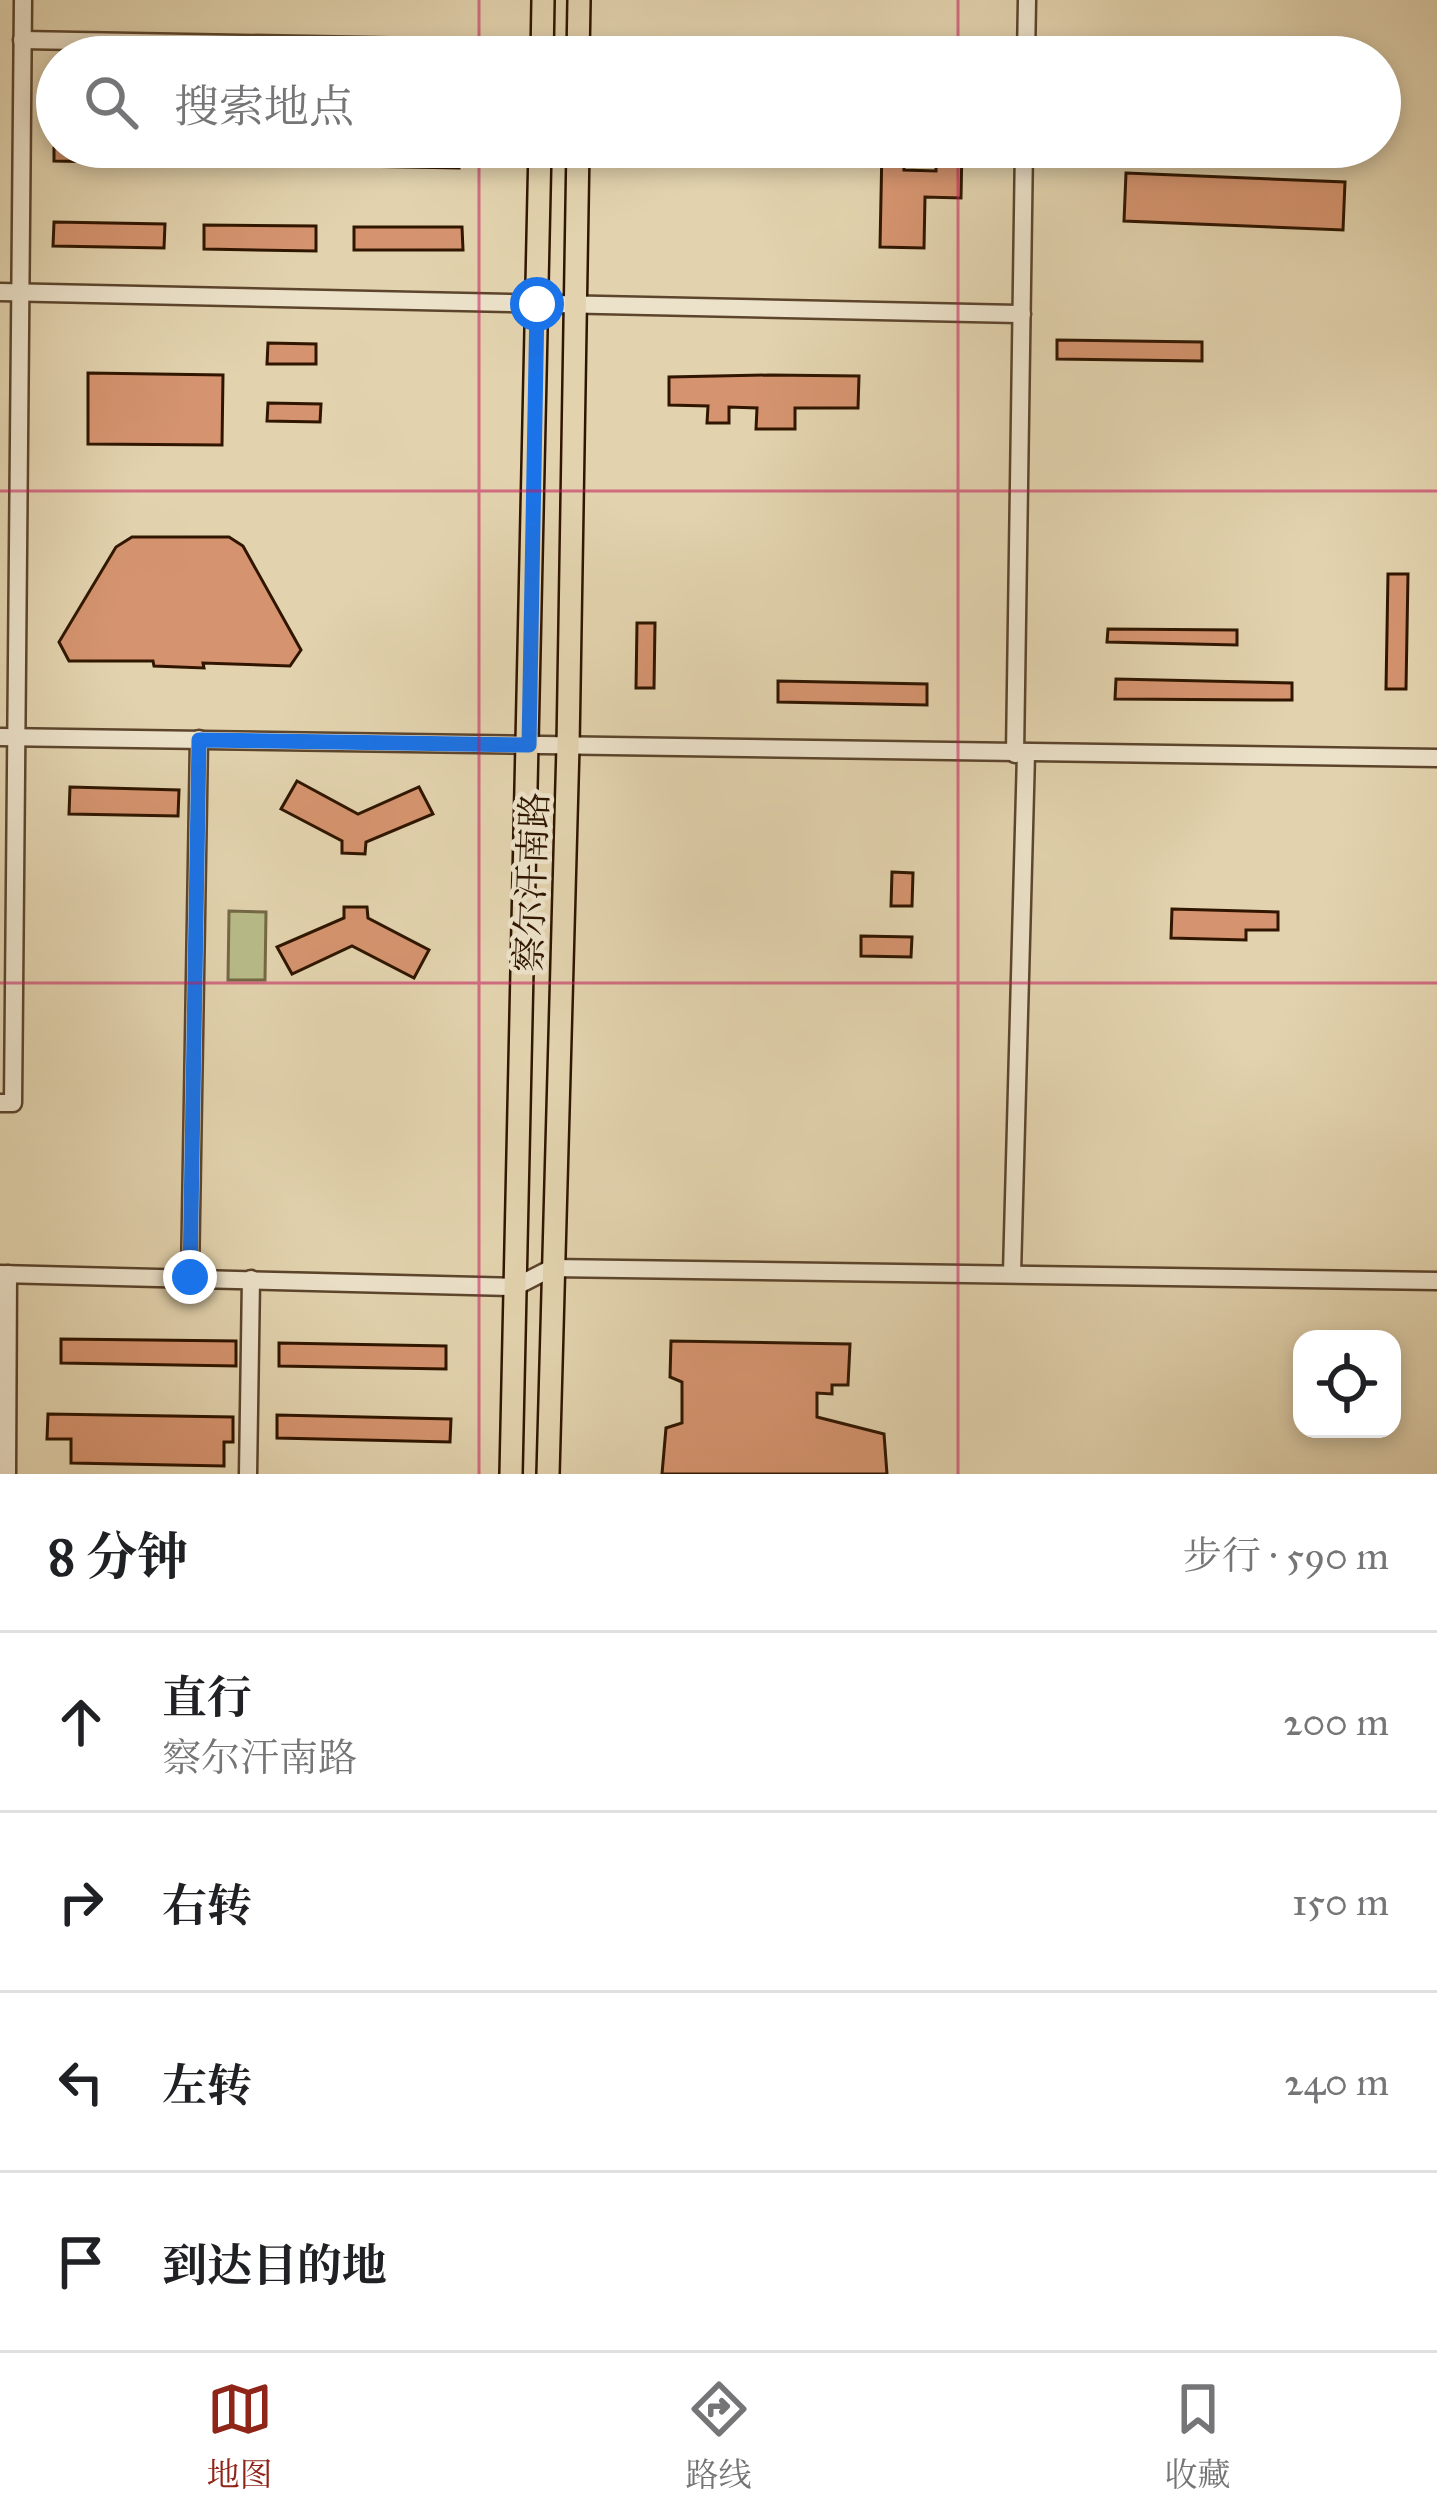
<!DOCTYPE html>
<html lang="zh">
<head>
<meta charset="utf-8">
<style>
  body { margin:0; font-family:"IM FELL Great Primer","Noto Serif SC",serif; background:#f2f2f2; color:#202124 }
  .controls { position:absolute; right:36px; bottom:36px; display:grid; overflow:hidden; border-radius:24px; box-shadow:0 6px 18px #0003 }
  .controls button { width:108px; height:108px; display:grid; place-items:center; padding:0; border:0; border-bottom:3px solid #e0e0e0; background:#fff; color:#202124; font:60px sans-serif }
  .stop { position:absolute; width:36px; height:36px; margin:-27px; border:9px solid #1a73e8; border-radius:50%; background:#fff }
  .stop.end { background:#1a73e8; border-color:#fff; box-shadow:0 3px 12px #0008 }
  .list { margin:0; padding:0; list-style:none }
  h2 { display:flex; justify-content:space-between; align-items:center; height:156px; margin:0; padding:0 48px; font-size:51px }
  h2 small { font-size:39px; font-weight:400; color:#757577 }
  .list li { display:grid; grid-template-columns:78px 1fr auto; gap:36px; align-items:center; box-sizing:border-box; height:180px; padding:0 48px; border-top:3px solid #e0e0e0 }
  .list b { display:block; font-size:45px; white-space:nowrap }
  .list p { margin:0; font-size:39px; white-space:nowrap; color:#757577 }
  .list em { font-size:39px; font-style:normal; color:#757577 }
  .icon { flex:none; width:66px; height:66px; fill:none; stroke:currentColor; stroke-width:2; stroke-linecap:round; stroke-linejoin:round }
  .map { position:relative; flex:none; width:1437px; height:1474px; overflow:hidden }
  .search { position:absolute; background:#fff; box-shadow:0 6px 18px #0003; left:36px; right:36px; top:36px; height:132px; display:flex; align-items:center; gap:30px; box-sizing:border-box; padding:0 42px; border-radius:66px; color:#757577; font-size:45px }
  .sheet { height:876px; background:#fff }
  nav { display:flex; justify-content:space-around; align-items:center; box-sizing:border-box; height:168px; border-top:3px solid #e0e0e0; background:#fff; font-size:33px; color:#757577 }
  nav a { display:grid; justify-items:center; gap:6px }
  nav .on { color:#8f2418 }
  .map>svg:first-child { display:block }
</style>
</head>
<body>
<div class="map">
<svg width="1437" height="1474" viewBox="0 0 1437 1474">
  <rect width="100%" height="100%" fill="#e2d3ae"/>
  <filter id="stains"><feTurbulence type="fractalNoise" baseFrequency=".00167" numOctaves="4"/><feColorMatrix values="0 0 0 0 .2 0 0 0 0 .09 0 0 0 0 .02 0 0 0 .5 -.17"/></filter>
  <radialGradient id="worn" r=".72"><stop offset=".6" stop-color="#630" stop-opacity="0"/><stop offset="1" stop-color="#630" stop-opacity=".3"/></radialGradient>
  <polygon fill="#b7bb88" stroke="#746844" stroke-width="3" points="229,911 266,912 265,980 228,980"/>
  <g fill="#d5946f" stroke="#301600" stroke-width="3">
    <polygon points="154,147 158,151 158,163 54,161 54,148 60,147"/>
    <polygon points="214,147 238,147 242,153 249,147 273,147 278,152 284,147 307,147 312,152 312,166 208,164 208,152"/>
    <polygon points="364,147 382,147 390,155 399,147 418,147 424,155 434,147 451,147 459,155 459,168 355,166 355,154"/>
    <polygon points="882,147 904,147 904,170 936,171 936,147 962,147 961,198 925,197 924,248 880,247"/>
    <polygon points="1126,173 1345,182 1343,230 1124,221"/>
    <polygon points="54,222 165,224 164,248 53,246"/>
    <polygon points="204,225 316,226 316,251 204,249"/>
    <polygon points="354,227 462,227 463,250 354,250"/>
    <polygon points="1057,340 1202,342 1202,361 1057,359"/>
    <polygon points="268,343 316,344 316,364 267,364"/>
    <polygon points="88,373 223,375 222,445 88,444"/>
    <polygon points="770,375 859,376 858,408 795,408 795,429 756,429 757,408 729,407 729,423 707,423 708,406 669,405 669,377"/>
    <polygon points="268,403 321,404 320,422 267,421"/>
    <polygon points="132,537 229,537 243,546 301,650 290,666 203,663 204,668 154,666 153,661 69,661 59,642 116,547"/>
    <polygon points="1388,574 1408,574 1406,689 1386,689"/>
    <polygon points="637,623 655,623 654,688 636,688"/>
    <polygon points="1108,629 1237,630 1237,645 1107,642"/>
    <polygon points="1116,679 1292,683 1292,700 1115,699"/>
    <polygon points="778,681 927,684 927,705 778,702"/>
    <polygon points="297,781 358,814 419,787 433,814 366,842 365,854 342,853 342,841 281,809"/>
    <polygon points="70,787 179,790 178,816 69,814"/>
    <polygon points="892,872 913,873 912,906 891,906"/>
    <polygon points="344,907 367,907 368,918 429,950 414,978 352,946 292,974 277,947 344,918"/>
    <polygon points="1172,909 1278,912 1278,930 1246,930 1246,940 1171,938"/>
    <polygon points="861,936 912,937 911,957 861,956"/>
    <polygon points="61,1339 236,1341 236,1366 61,1363"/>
    <polygon points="671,1341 850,1344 848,1385 832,1385 832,1394 817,1393 817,1417 884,1434 887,1474 662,1474 666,1428 682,1423 682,1382 670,1377"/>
    <polygon points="279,1343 446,1346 446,1369 279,1366"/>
    <polygon points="48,1414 233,1417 233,1442 224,1442 224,1466 71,1463 71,1439 47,1439"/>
    <polygon points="277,1415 451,1419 450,1442 277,1438"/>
  </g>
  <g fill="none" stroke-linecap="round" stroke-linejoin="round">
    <defs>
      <g id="minor">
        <polyline points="22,40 474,48"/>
        <polyline points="1026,57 1027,0"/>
        <polyline points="0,292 1022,314"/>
        <polyline points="0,737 1437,758"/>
        <polyline points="1015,754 1024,147"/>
        <polyline points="0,1103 13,1103 23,0"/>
        <polyline points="1012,1273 1026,754"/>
        <polyline points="0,1274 515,1287 552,1268 1437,1281"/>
        <polyline points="190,1277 199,739"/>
        <polyline points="7,1474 8,1274"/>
        <polyline points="248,1474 251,1279"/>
      </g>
      <g id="major">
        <polyline points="542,57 543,0"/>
        <polyline points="578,57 579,0"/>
        <polyline points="511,1474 540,147"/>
        <polyline points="548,1474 568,746 578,147"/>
      </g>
    </defs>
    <use href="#minor" stroke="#5c452c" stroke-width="21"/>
    <use href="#major" stroke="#301600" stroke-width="26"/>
    <use href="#minor" stroke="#ece2ca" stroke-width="16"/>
    <use href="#major" stroke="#e2d3ae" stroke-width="21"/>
  </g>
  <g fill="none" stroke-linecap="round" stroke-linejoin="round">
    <polyline stroke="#1a73e8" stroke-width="15" points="190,1277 199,740 529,745 537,304"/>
  </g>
  <path fill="none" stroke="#c2185b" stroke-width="3" stroke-opacity="0.55" d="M479,0V57M958,0V57M479,147V1474M958,147V1474M0,491H1437M0,983H1437"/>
  <g text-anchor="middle" stroke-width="9" stroke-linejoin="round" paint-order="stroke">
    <g font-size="36" fill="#301600" stroke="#ece2ca">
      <text transform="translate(531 882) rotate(-88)" y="13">察尔汗南路</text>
    </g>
  </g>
  <rect width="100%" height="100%" filter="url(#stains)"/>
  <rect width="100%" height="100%" fill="url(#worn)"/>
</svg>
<div class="controls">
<button><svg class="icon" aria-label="locate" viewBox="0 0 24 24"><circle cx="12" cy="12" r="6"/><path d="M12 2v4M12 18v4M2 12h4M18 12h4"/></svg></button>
</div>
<div class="stop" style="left:537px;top:304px"></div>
<div class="stop end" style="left:190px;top:1277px"></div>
<div class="search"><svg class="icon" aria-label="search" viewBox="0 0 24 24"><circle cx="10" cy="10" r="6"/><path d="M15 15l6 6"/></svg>搜索地点</div>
</div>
<section class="sheet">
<h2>8 分钟<small>步行 · 590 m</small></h2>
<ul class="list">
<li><svg class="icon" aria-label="ahead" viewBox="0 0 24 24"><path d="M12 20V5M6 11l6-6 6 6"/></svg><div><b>直行</b><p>察尔汗南路</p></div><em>200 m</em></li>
<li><svg class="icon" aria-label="right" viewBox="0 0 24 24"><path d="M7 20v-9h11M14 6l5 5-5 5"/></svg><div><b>右转</b></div><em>150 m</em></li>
<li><svg class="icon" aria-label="left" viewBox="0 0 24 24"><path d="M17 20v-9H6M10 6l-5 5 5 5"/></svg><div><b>左转</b></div><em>240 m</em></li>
<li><svg class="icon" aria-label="arrive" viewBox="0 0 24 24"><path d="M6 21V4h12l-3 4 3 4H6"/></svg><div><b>到达目的地</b></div></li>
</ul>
</section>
<nav>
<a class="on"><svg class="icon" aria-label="map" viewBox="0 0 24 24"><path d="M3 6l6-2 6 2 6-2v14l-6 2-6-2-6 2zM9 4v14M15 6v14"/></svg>地图</a>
<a><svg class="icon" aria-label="directions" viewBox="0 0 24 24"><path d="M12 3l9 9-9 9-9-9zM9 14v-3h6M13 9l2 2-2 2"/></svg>路线</a>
<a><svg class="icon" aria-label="saved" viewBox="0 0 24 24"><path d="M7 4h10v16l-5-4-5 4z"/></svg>收藏</a>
</nav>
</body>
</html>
